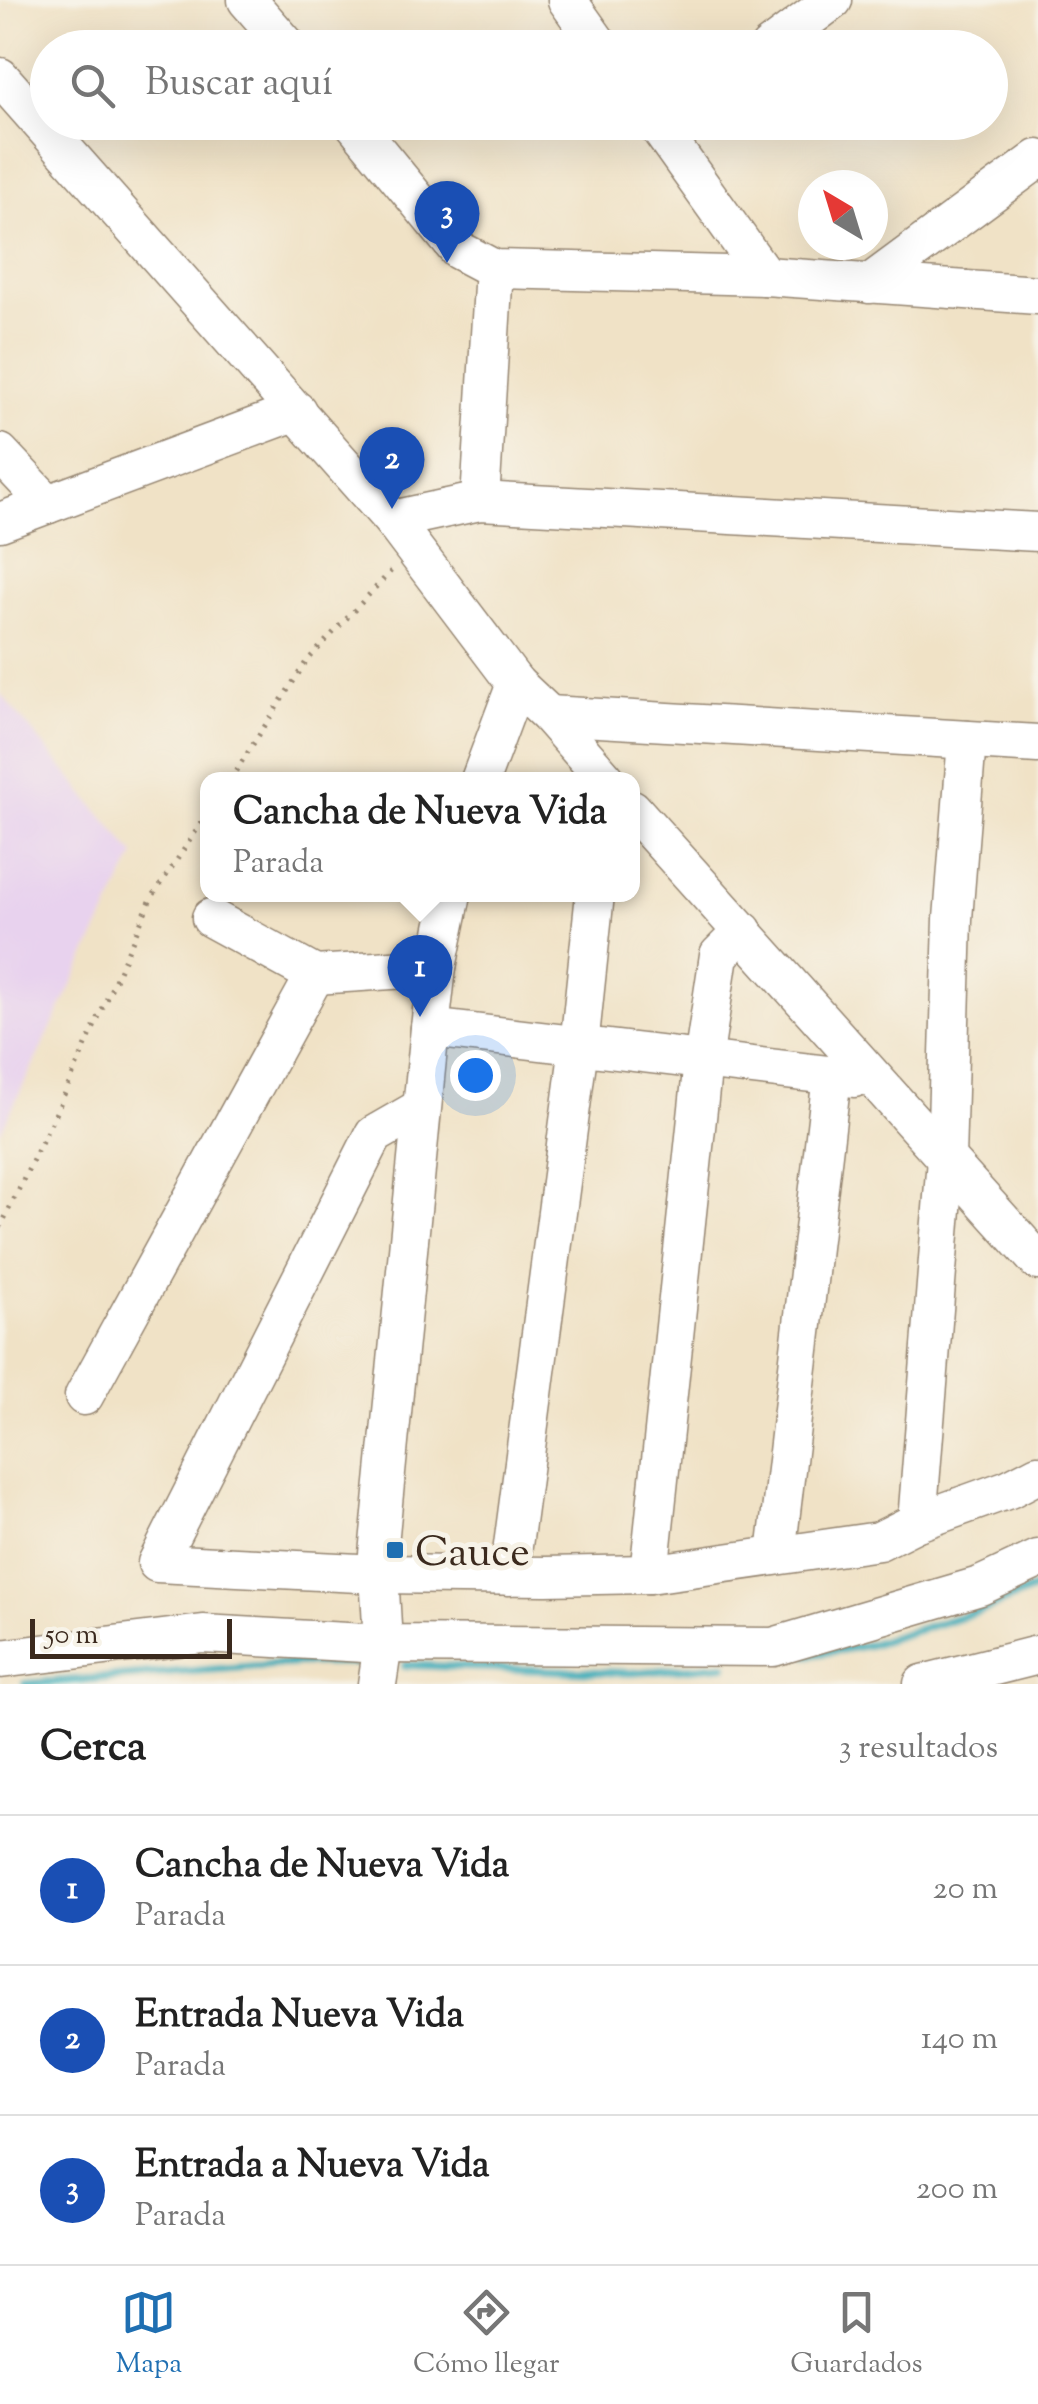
<!DOCTYPE html>
<html lang="es">
<head>
<meta charset="utf-8">
<style>
  body { margin:0; font-family:"Sorts Mill Goudy",serif; background:#f2f2f2; color:#222 }
  .compass { position:absolute; left:798px; top:170px; width:90px; height:90px; border-radius:50%; background:#fff; box-shadow:0 10px 40px #0002; rotate:322deg }
  .scale { position:absolute; left:30px; bottom:25px; width:202px; box-sizing:border-box; padding-left:10px; border:5px solid #3b2a1e; border-top:0; font-size:28px; line-height:35px; white-space:nowrap; color:#3b2a1e; -webkit-text-stroke:8px #f7f3e8; paint-order:stroke }
  .you { position:absolute; left:475px; top:1075px; width:35px; height:35px; margin:-25px; border:8px solid #fff; border-radius:50%; background:#1a73e8; box-shadow:0 0 0 15px #1a73e833 }
  .badge { display:grid; place-items:center; width:65px; height:65px; border-radius:50%; background:#1f6fb2; color:#fff; font-size:32px; font-weight:700 }
  .pin { position:absolute; translate:-50% -82px; filter:drop-shadow(0 2px 5px #0008) }
  .pin::after { content:''; position:absolute; top:52px; width:35px; height:30px; background:inherit; clip-path:polygon(0 0,100% 0,50% 100%) }
  .popup { position:absolute; left:200px; top:772px; width:440px; height:130px; box-sizing:border-box; display:grid; place-content:center; border-radius:20px; background:#fff; filter:drop-shadow(0 2px 8px #0005); font-size:32px; white-space:nowrap; color:#767676 }
  .popup b { font-size:38px; color:#222 }
  .popup::after { content:''; position:absolute; left:50%; top:100%; margin-left:-20px; border:20px solid transparent; border-top-color:#fff }
  .list { margin:0; padding:0; list-style:none }
  h2 { display:flex; justify-content:space-between; align-items:center; height:130px; margin:0; padding:0 40px; font-size:42px }
  h2 small { font-size:32px; font-weight:400; color:#767676 }
  .list li { display:grid; grid-template-columns:65px 1fr auto; gap:30px; align-items:center; box-sizing:border-box; height:150px; padding:0 40px; border-top:2px solid #e0e0e0 }
  .list b { display:block; font-size:38px; white-space:nowrap }
  .list p { margin:0; font-size:32px; white-space:nowrap; color:#767676 }
  .list em { font-size:32px; font-style:normal; color:#767676 }
  .icon { flex:none; width:55px; height:55px; fill:none; stroke:currentColor; stroke-width:2; stroke-linecap:round; stroke-linejoin:round }
  .map { position:relative; flex:none; width:1038px; height:1684px; overflow:hidden }
  .search { position:absolute; background:#fff; box-shadow:0 10px 40px #0002; left:30px; right:30px; top:30px; height:110px; display:flex; align-items:center; gap:25px; box-sizing:border-box; padding:0 35px; border-radius:55px; color:#767676; font-size:38px }
  .sheet { height:580px; background:#fff }
  nav { display:flex; justify-content:space-around; align-items:center; box-sizing:border-box; height:140px; border-top:2px solid #e0e0e0; background:#fff; font-size:28px; color:#767676 }
  nav a { display:grid; justify-items:center; gap:5px }
  nav .on { color:#1f6fb2 }
  .map>svg:first-child { display:block }
</style>
</head>
<body>
<div class="map">
<svg width="1038" height="1684" viewBox="0 0 1038 1684">
  <rect width="100%" height="100%" fill="#f7f3e8"/>
  <filter id="ink" filterUnits="userSpaceOnUse"><feTurbulence type="fractalNoise" baseFrequency=".01" numOctaves="2"/><feDisplacementMap in="SourceGraphic" scale="20" xChannelSelector="R" yChannelSelector="G"/><feConvolveMatrix kernelMatrix="1 2 1 2 8 2 1 2 1" color-interpolation-filters="sRGB"/></filter>
  <filter id="wash" filterUnits="userSpaceOnUse"><feTurbulence type="fractalNoise" baseFrequency=".0048" numOctaves="4" result="noise"/><feDisplacementMap in="SourceGraphic" scale="40" xChannelSelector="R" yChannelSelector="G"/><feGaussianBlur stdDeviation="2.25" result="paint"/><feColorMatrix in="noise" values="0 0 0 0 0 0 0 0 0 0 0 0 0 0 0 0 0 1.4 0 .05"/><feComposite in="paint" operator="in"/></filter>
  <g filter="url(#wash)">
    <rect width="100%" height="100%" fill="#f0e2c6"/>
    <polygon fill="#e8d2ee" points="0,693 135,855 0,1133"/>
    <g fill="none" stroke-linecap="round" stroke-linejoin="round">
      <g stroke="#3babb8" stroke-width="8">
        <polyline points="808,1655 868,1645 985,1609 1038,1587"/>
        <polyline points="405,1665 630,1673 725,1665"/>
        <polyline points="25,1684 297,1663 368,1663"/>
      </g>
    </g>
  </g>
  <g filter="url(#ink)">
    <g fill="none" stroke-linecap="round" stroke-linejoin="round">
      <defs>
        <g id="minor">
          <polyline points="247,0 289,48"/>
          <polyline points="567,0 601,48"/>
          <polyline points="769,48 833,0"/>
          <polyline points="0,77 392,520 516,684 549,715 606,780"/>
          <polyline points="353,122 458,250 494,269 765,276 1038,295"/>
          <polyline points="655,122 765,276"/>
          <polyline points="869,284 1038,159"/>
          <polyline points="0,453 48,504"/>
          <polyline points="480,501 494,269"/>
          <polyline points="392,520 480,501 1038,532"/>
          <polyline points="0,522 297,411"/>
          <polyline points="549,715 1038,744"/>
          <polyline points="480,780 516,684"/>
          <polyline points="632,809 1038,1261"/>
          <polyline points="211,918 315,975 437,967"/>
          <polyline points="430,1028 854,1078"/>
          <polyline points="421,1108 374,1135 157,1563 379,1574 546,1576 649,1574 879,1541 917,1522 1009,1489 1038,1474"/>
          <polyline points="84,1396 315,975"/>
          <polyline points="917,1522 946,1159 953,919 967,740"/>
          <polyline points="776,1555 832,1076"/>
          <polyline points="649,1574 703,1061 719,955 743,931"/>
          <polyline points="509,1576 579,1046 595,894"/>
          <polyline points="0,1659 203,1634 383,1644 773,1647 980,1586 1038,1559"/>
          <polyline points="377,1684 383,1644 378,1554 430,1028 437,967 452,894"/>
          <polyline points="923,1684 1038,1655"/>
        </g>
      </defs>
      <use href="#minor" stroke="#968672" stroke-width="41"/>
      <g stroke="#968672" stroke-width="5" stroke-dasharray="2.5 8" stroke-linecap="butt">
        <polyline points="230,780 306,662 391,571"/>
        <polyline points="0,1228 60,1104 151,899 208,813"/>
      </g>
      <use href="#minor" stroke="#fff" stroke-width="38"/>
    </g>
  </g>
  <rect fill="#1f6fb2" stroke="#f7f3e8" stroke-width="4" x="385" y="1540" width="20" height="20" rx="5"/>
  <g text-anchor="middle" stroke-width="10" stroke-linejoin="round" paint-order="stroke">
    <g font-size="42" fill="#3b2a1e" stroke="#f7f3e8" text-anchor="start">
      <text x="415" y="1565">Cauce</text>
    </g>
  </g>
</svg>
<svg class="compass" viewBox="-18 -18 36 36"><path d="M0-13l5 13h-10z" fill="#e53935"/><path d="M0 13l5-13h-10z" fill="#767676"/></svg>
<div class="scale">50 m</div>
<div class="you"></div>
<div class="pin badge" style="left:420px;top:1017px;background:#1a4fb4">1</div>
<div class="popup"><b>Cancha de Nueva Vida</b>Parada</div>
<div class="pin badge" style="left:392px;top:509px;background:#1a4fb4">2</div>
<div class="pin badge" style="left:447px;top:263px;background:#1a4fb4">3</div>
<div class="search"><svg class="icon" aria-label="search" viewBox="0 0 24 24"><circle cx="10" cy="10" r="6"/><path d="M15 15l6 6"/></svg>Buscar aquí</div>
</div>
<section class="sheet">
<h2>Cerca<small>3 resultados</small></h2>
<ul class="list">
<li><span class="badge" style="background:#1a4fb4">1</span><div><b>Cancha de Nueva Vida</b><p>Parada</p></div><em>20 m</em></li>
<li><span class="badge" style="background:#1a4fb4">2</span><div><b>Entrada Nueva Vida</b><p>Parada</p></div><em>140 m</em></li>
<li><span class="badge" style="background:#1a4fb4">3</span><div><b>Entrada a Nueva Vida</b><p>Parada</p></div><em>200 m</em></li>
</ul>
</section>
<nav>
<a class="on"><svg class="icon" aria-label="map" viewBox="0 0 24 24"><path d="M3 6l6-2 6 2 6-2v14l-6 2-6-2-6 2zM9 4v14M15 6v14"/></svg>Mapa</a>
<a><svg class="icon" aria-label="directions" viewBox="0 0 24 24"><path d="M12 3l9 9-9 9-9-9zM9 14v-3h6M13 9l2 2-2 2"/></svg>Cómo llegar</a>
<a><svg class="icon" aria-label="saved" viewBox="0 0 24 24"><path d="M7 4h10v16l-5-4-5 4z"/></svg>Guardados</a>
</nav>
</body>
</html>
